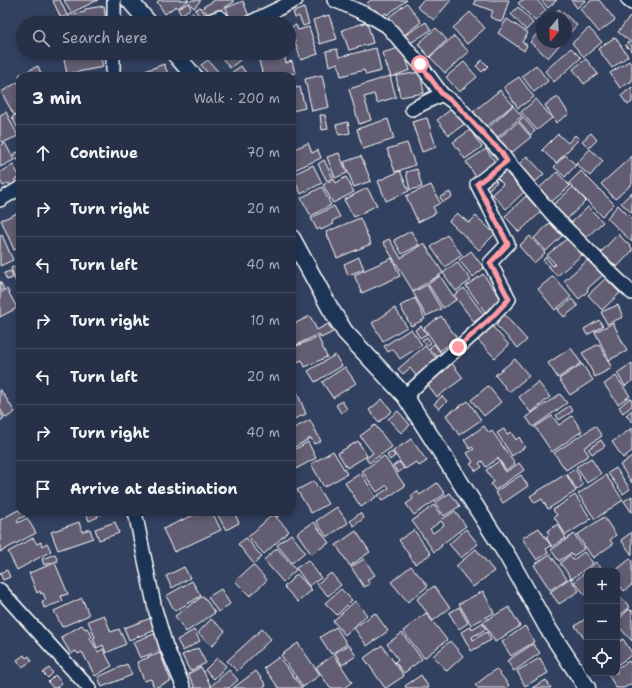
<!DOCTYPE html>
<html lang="en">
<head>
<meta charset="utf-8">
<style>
  body { margin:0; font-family:"Shantell Sans",sans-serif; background:#323d52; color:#f1f3f6 }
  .controls { position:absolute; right:12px; bottom:12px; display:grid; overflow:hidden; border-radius:8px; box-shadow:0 2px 6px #0003 }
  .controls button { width:36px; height:36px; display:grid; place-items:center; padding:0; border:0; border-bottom:1px solid #424c60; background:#263147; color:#f1f3f6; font:20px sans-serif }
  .compass { position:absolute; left:536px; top:12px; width:36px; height:36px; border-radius:50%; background:#263147; box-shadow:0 2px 6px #0003; rotate:198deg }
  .stop { position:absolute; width:12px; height:12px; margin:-9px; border:3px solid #ff9aa2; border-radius:50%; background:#fff }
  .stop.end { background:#ff9aa2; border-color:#fff; box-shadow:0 1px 4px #0008 }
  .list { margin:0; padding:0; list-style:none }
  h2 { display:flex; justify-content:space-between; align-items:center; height:52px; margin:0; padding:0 16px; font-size:17px }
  h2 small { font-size:13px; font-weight:400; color:#a4a9b4 }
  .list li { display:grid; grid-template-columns:26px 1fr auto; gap:12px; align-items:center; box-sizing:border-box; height:56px; padding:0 16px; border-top:1px solid #424c60 }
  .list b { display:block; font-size:15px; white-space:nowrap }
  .list em { font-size:13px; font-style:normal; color:#a4a9b4 }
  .icon { flex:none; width:22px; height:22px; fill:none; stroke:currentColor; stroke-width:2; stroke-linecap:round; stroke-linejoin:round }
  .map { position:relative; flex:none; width:632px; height:688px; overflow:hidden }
  .search { position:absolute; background:#263147; box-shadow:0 2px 6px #0003; left:16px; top:16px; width:280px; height:44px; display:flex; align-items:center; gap:10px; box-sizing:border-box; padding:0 14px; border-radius:22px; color:#a4a9b4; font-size:15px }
  .panel { position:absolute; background:#263147; box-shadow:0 2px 6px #0003; left:16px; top:72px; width:280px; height:444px; border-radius:12px }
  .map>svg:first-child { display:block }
</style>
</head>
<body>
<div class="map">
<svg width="632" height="688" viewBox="0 0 632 688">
  <rect width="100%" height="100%" fill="#32415f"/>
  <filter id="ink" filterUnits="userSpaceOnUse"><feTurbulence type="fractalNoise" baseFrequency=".025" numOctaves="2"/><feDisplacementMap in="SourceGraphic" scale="8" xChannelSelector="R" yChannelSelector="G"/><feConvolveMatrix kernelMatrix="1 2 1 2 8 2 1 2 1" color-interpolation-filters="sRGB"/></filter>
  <g filter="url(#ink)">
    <g fill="#625d72" stroke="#fff" fill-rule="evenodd">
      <polygon points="55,0 60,0 67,15 61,18 53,1"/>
      <polygon points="64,0 98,0 71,13"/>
      <polygon points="160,0 189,0 178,8 176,6 165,14 157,2"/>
      <polygon points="192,0 201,0 194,8 189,3"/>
      <polygon points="215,0 233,0 234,2 209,17 203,7"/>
      <polygon points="371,0 407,0 387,15 386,13 378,18 367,3"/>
      <polygon points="423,0 451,0 434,20 417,7"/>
      <polygon points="475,0 509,0 502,22 490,17 493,11 474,4"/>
      <polygon points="522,0 537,0 546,10 535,21 518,3"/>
      <polygon points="541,0 557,0 548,8"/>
      <polygon points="571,0 586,0 577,8"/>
      <polygon points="592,0 599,0 615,20 599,32 580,9"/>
      <polygon points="243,1 250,19 241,23 232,23 226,8"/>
      <polygon points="188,3 191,8 181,15 178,9"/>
      <polygon points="407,3 421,22 403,36 389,17"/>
      <polygon points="104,6 106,22 98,23 70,23 68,15 85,12 85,9"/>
      <polygon points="200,7 207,16 201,19 195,10"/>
      <polygon points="518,7 533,23 526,30 511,14"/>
      <polygon points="304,8 309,24 303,26 299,16 295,18 293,12"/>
      <polygon points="559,9 577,25 566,37 566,18 551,18"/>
      <polygon points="192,12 200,21 197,23 184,23 182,21"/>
      <polygon points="470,12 485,28 467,44 453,28"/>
      <polygon points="329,15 337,39 320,44 313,20"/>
      <polygon points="630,16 632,17 632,43 618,32"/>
      <polygon points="507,19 528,33 522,42 527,45 524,51 498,33"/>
      <polygon points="367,22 373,43 349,50 342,30"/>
      <polygon points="426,22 431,30 409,44 404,36"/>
      <polygon points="296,25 298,30 309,27 318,54 301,60 290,27"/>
      <polygon points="436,28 447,40 429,57 418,44"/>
      <polygon points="542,28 542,42 562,42 548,58 530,42"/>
      <polygon points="589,28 602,42 584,57 572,43"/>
      <polygon points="454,36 469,52 445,73 430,57"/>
      <polygon points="615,37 628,56 612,68 598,49"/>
      <polygon points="628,42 632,46 632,52 625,45"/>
      <polygon points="402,47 410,70 391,77 382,53"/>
      <polygon points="376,48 381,71 366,75 364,70 341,76 338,63 329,66 326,51 337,49 339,57"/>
      <polygon points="571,48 581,58 554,82 545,71"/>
      <polygon points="74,53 100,53 103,67 67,74 63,55"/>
      <polygon points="126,53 136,53 136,54 127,56"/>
      <polygon points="218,53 249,53 230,68"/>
      <polygon points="257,53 284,53 286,63 292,61 295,73 283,76 263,76"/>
      <polygon points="586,59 598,74 584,84 573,69"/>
      <polygon points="208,60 222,76 210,76 201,65"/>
      <polygon points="482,60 488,66 482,72 476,66"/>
      <polygon points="629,61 632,66 632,81 620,88 610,73"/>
      <polygon points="464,62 477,77 459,92 446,77"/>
      <polygon points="164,64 169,76 135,76 134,75"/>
      <polygon points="536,65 548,81 534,92 522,76"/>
      <polygon points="38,66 42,76 20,77 19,75"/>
      <polygon points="241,66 248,76 233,76 231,73"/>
      <polygon points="420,72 424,93 400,97 396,76"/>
      <polygon points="322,75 329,107 312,111 305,79"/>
      <polygon points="390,76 396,97 377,103 374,94 364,97 371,120 359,124 349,89"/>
      <polygon points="519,77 534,97 518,108 504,87"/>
      <polygon points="18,82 20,85 20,112 14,115 1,92"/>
      <polygon points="292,83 295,83 296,88 300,87 305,108 292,111"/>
      <polygon points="632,87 632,102 628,105 621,96"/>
      <polygon points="500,90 513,105 486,127 473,112"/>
      <polygon points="558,97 569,114 556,123 545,105"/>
      <polygon points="536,99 552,118 537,130 521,112"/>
      <polygon points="513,106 522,116 498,137 489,127"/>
      <polygon points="454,107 466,123 449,135 437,120"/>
      <polygon points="6,112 18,136 2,143 0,139 0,115"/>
      <polygon points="20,113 20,133 12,117"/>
      <polygon points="320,115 325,115 328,129 322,130"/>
      <polygon points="523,117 535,131 531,135 519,121"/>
      <polygon points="427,118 436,147 422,152 412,122"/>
      <polygon points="388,119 394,139 363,149 357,129"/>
      <polygon points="348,122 350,133 339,135 336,125"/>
      <polygon points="518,122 531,137 511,153 498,139"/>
      <polygon points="470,130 482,147 465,159 453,142"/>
      <polygon points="591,133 597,140 589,148 582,141"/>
      <polygon points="558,134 568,143 575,135 579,139 556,163 542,150"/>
      <polygon points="5,143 14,160 0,167 0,146"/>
      <polygon points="308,143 312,153 318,150 321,158 292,171 292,150"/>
      <polygon points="407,143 415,165 395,172 387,149"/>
      <polygon points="486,149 496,163 476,177 466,162"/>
      <polygon points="590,149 603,161 590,176 576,164"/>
      <polygon points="18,152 20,155 20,159 17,160 13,154"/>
      <polygon points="339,153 347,173 335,178 327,157"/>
      <polygon points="565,155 576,165 565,177 554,167"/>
      <polygon points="361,156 371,181 354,187 344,162"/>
      <polygon points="527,156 544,174 532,185 515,168"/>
      <polygon points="632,156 632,184 615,199 601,184"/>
      <polygon points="324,160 333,178 327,181 318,164"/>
      <polygon points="13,165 20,177 14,180 16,183 11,186 9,183 3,186 0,180 0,172"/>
      <polygon points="313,165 322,183 301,194 292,175"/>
      <polygon points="417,169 422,187 410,190 406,172"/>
      <polygon points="400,171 409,191 386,201 378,181"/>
      <polygon points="505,171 524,192 506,209 492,194 503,184 497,178"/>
      <polygon points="581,171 614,204 602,216 569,183"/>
      <polygon points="557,172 570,186 550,203 538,189"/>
      <polygon points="491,175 497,182 488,190 482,182"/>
      <polygon points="346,177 354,192 333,203 323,185 334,179 336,183"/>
      <polygon points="431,185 440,203 433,207 436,213 418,222 406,196"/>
      <polygon points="322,187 331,205 311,216 301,198"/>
      <polygon points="573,187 586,201 567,219 553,205"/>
      <polygon points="367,188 377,205 354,217 344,200"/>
      <polygon points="450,192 452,197 443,202 440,197"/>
      <polygon points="632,192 632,213 621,203"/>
      <polygon points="526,196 541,212 519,232 505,216"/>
      <polygon points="618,205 632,219 632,242 607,218"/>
      <polygon points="334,206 340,217 332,221 334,224 321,230 320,228 317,230 311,218"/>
      <polygon points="588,207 603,222 585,239 570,224"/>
      <polygon points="18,213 20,218 20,247 14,250 1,220"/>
      <polygon points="457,213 469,223 476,216 495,234 479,250 449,221"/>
      <polygon points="360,218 371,244 337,258 326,232"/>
      <polygon points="550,223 562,236 546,251 534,238"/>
      <polygon points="411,231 419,245 402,254 394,240"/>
      <polygon points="618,234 632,248 632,251 617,267 601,252"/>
      <polygon points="2,235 13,260 0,266 0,236"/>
      <polygon points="447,235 462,255 445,267 431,247"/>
      <polygon points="530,236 545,253 534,263 519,246"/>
      <polygon points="569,237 583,254 557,276 543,260 546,257 553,266 555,264 547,255"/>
      <polygon points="389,239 401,258 424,243 443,273 413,291 383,242"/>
      <polygon points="471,251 484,268 473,277 459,260"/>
      <polygon points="292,256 296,262 292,264"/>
      <polygon points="359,257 364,269 348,275 344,264"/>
      <polygon points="392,258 400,276 362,293 354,275"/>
      <polygon points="590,258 604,274 587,289 588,291 579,299 564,281"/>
      <polygon points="457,262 471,280 456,291 443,273"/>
      <polygon points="20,265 20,287 18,288 11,268"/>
      <polygon points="11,271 13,278 7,280 4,273"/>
      <polygon points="483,274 502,300 485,312 466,286"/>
      <polygon points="440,276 456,300 443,308 428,284"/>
      <polygon points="553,276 571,297 555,310 538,289"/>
      <polygon points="606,278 620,293 602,310 588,295"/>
      <polygon points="0,281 4,289 0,291"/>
      <polygon points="427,285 441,309 426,316 413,292"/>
      <polygon points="464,288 484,315 474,322 454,295"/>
      <polygon points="7,289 17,308 0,317 0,293"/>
      <polygon points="415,298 425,319 411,326 400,306"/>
      <polygon points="572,299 578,306 564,317 558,310"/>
      <polygon points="618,305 623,317 607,324 601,312"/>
      <polygon points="395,308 407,327 383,341 372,323"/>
      <polygon points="503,313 527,340 518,348 493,322"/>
      <polygon points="310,316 317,330 328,324 333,332 321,338 319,334 292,347 292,325"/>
      <polygon points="441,316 457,338 440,351 424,328"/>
      <polygon points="599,320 603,326 587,335 584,329"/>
      <polygon points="613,323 627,351 609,360 595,332"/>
      <polygon points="421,326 427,334 420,338 415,330"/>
      <polygon points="492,326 509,345 495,358 477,339"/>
      <polygon points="411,329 422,345 400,359 393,349 388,352 384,346"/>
      <polygon points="318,337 327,357 305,367 302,360 295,363 292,355 292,348"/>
      <polygon points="427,337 431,343 427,346 422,340"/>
      <polygon points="434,344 443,356 439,359 429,348"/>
      <polygon points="599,344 612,368 595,377 582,353"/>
      <polygon points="425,346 438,360 418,378 410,368 403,374 398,369"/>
      <polygon points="571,348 581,363 558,378 548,363"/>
      <polygon points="335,355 342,366 315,382 308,371"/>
      <polygon points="515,359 529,376 509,392 495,375"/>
      <polygon points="451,362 463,378 437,397 425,381"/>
      <polygon points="632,363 632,381 625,386 617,373"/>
      <polygon points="582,364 593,380 570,395 559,379"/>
      <polygon points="345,367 356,383 333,398 322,382"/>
      <polygon points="616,376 630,396 618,404 604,384"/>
      <polygon points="538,382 550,397 531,413 519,397"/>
      <polygon points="488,386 501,402 484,416 471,400"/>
      <polygon points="295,387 306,414 292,420 292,388"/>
      <polygon points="0,389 15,412 6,418 0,409"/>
      <polygon points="560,394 567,403 533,427 526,417"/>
      <polygon points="442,396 447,401 439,409 434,404"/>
      <polygon points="630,398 632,401 632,406 623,413 619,407"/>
      <polygon points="382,399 392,411 379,422 369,410"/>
      <polygon points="342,401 347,409 341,413 336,405"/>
      <polygon points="468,401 481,420 459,435 446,415"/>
      <polygon points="569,406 573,411 559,420 556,415"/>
      <polygon points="632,410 632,422 626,415"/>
      <polygon points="398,411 410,425 401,433 388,419"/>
      <polygon points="0,412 4,418 0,421"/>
      <polygon points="552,416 559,425 572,416 582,431 552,452 535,427"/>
      <polygon points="310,420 321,441 314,444 311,438 293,448 292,446 292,429"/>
      <polygon points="375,425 392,447 369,463 366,458 373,453 360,436"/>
      <polygon points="484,426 489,433 492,431 515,464 506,470 498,458 486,467 482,461 479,463 482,467 476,471 470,464 473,462 467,453 474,449 472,447 470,449 464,440"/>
      <polygon points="595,426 602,436 584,448 589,455 566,470 554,453"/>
      <polygon points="632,428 632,451 623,458 612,442"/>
      <polygon points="504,429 507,434 511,432 516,440 519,437 525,447 512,456 497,433"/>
      <polygon points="411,439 427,461 419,466 416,462 405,469 393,451"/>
      <polygon points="601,440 605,446 592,454 588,449"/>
      <polygon points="358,441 367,456 347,468 338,453"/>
      <polygon points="308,442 316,458 292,471 292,451"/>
      <polygon points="333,451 347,474 324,487 311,464"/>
      <polygon points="392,452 395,456 390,460 387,455"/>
      <polygon points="384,456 405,486 382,501 378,495 389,488 387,485 377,492 362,471"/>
      <polygon points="632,457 632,483 620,465"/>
      <polygon points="591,458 601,474 587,483 576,467"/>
      <polygon points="499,461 506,472 519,463 524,470 495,490 491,484 494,482 486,470"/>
      <polygon points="399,462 404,468 398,473 393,466"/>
      <polygon points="616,468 630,489 623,494 608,473"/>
      <polygon points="575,469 580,477 579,478 583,485 577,490 567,474"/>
      <polygon points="361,473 376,497 361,507 345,483"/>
      <polygon points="566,474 576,491 548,509 542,499 535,503 530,496"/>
      <polygon points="521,475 528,486 503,503 495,492"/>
      <polygon points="606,475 623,500 595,519 578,494"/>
      <polygon points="314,481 328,504 311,513 297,490"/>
      <polygon points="437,483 445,494 414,515 406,504 413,499 411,496 417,491 420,495"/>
      <polygon points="450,493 460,506 444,516 435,503"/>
      <polygon points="575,495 591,519 566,535 554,517 557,515 553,510"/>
      <polygon points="632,496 632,513 624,501"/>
      <path d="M434,505L443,519L455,511L466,526L441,545L442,546L434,552L412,521ZM441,521L444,525L433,533L430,529Z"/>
      <polygon points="337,507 348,523 327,537 316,521"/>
      <polygon points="20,509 20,512 23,512 25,516 17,520 18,523 27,518 36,533 0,552 0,520"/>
      <polygon points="87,512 96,512 98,517 89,521 86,513"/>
      <polygon points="98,512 108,512 99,515"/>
      <polygon points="200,512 212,512 221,530 174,552 163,529"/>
      <polygon points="216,512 234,512 239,523 226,530"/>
      <polygon points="274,512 285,512 277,517"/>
      <polygon points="360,513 364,518 354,526 350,521"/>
      <polygon points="273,514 289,531 264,554 248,537"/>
      <polygon points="604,517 616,535 610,540 613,544 593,558 577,535"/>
      <polygon points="79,522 82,532 90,529 93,538 58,550 51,532"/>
      <polygon points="115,522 119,533 99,540 95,529"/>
      <polygon points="314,522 329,543 311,554 297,533"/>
      <polygon points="558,524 566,538 552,547 546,537 549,534 547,531"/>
      <polygon points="539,528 551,546 546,549 548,553 537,560 522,538"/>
      <polygon points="466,529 478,544 461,558 449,544"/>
      <polygon points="414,530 431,554 415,564 399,540"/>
      <polygon points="356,531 370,552 350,566 336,545"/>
      <polygon points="632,532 632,555 621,540"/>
      <polygon points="291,534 305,552 292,563 277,545"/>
      <polygon points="574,534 584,549 573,556 571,553 559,561 551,550"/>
      <polygon points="33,538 37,544 41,542 42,546 47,543 51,551 17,570 8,552"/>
      <polygon points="246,538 262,557 254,564 238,544"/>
      <polygon points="277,548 296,570 283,582 264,560"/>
      <polygon points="476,549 494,571 473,587 456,566"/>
      <polygon points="584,552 593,563 572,579 560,563 570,555 573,560"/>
      <polygon points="55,554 58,561 44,565 42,559"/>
      <polygon points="550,554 567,579 550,590 534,565"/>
      <polygon points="364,559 375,575 367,580 370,584 364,587 351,567"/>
      <polygon points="630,559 632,561 632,585 624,591 617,582 617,571 615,571"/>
      <polygon points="308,560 321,578 309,586 296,568"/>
      <polygon points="596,562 604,571 587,571 587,597 574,582"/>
      <polygon points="55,563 68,594 61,596 63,601 44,608 42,601 46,600 43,593 41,594 40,591 37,593 29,573"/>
      <polygon points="253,565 267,580 250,596 235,581"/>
      <polygon points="411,566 428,586 408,602 391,582"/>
      <polygon points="184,567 190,578 172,588 166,576"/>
      <polygon points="7,570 10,577 3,580 0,573"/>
      <polygon points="331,573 341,585 328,596 317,584"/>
      <polygon points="297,574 312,590 298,602 284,587"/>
      <polygon points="570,578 579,591 559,604 550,592"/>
      <polygon points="192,581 201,596 175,611 166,596"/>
      <polygon points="434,586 450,608 433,621 417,599"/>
      <polygon points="221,589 230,604 218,612 208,597"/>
      <polygon points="341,589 352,600 337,615 325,603"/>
      <polygon points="483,591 494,613 471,625 459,604"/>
      <polygon points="617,593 630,607 617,618"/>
      <polygon points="203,596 215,613 186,632 175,616"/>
      <polygon points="82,598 89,615 62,627 54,611"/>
      <polygon points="355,601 367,615 345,635 333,621"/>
      <polygon points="459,607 468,623 459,629 449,613"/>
      <polygon points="509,607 520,626 495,642 483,622"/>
      <polygon points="629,609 631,611 632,610 632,641 620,628 617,629 617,621"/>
      <polygon points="375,613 388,631 367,646 354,628"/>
      <polygon points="426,613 447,640 424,658 403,631"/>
      <polygon points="104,615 111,632 119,629 126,644 106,653 103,645 97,648 93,638 95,637 88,621"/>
      <polygon points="151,618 156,630 129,640 124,628"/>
      <polygon points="211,619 225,631 212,646 198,633"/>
      <polygon points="585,619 587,621 587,642 575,626"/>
      <polygon points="482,623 486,629 472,637 473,640 487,632 491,640 471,651 461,632 471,626 472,629"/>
      <polygon points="82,625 85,629 87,628 92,636 90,638 98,652 103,649 112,666 95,676 82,652 78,654 76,651 71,654 61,637"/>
      <polygon points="525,626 534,642 511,656 502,642"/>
      <polygon points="336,627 347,644 331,654 320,637"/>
      <polygon points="262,629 271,639 237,671 227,661"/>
      <polygon points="194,630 200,641 183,651 177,640"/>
      <polygon points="157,633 164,649 140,658 133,642"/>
      <polygon points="402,633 422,659 404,673 395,662 398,659 387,644"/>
      <polygon points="623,639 632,653 632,655 617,665 617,643"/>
      <polygon points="450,641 463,656 447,671 433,656"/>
      <polygon points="298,643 320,675 303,687 281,655"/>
      <polygon points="533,644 540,653 514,671 507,661"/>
      <polygon points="349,645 356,656 342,665 335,653"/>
      <polygon points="382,645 404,676 386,688 385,688 364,658"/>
      <polygon points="198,648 206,663 190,671 182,655"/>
      <polygon points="160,653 171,681 154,688 151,679 144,681 137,662"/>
      <polygon points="24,655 26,658 29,656 32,661 22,667 17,660"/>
      <polygon points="334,655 352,682 344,688 330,688 316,667"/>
      <polygon points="279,657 302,688 279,688 264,668"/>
      <polygon points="217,658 226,666 214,679 205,670"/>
      <polygon points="540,658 548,673 525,686 517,671"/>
      <polygon points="629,661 632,666 632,683 624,688 616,688 608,674 617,673 617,668"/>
      <polygon points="127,664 132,675 102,687 98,677"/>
      <polygon points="201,667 212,688 193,688 195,687 188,674"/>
      <polygon points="49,668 53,673 48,678 43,673"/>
      <polygon points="496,669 509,685 506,688 478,688 475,685"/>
      <polygon points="229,670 238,680 229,688 213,688 211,686"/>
      <polygon points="256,671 266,685 262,688 233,688"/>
      <polygon points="55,675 62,683 56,688 53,688 48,682"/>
      <polygon points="421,675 429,688 406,688 405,686"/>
      <polygon points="546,680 551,688 532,688"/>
    </g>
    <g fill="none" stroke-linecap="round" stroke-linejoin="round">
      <defs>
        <g id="minor">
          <polyline points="334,0 370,16 387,26 420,64 442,94 457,105 491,142 500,151 507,161 553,215 608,270 632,293"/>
          <polyline points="628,0 632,3"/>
          <polyline points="114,23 114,0"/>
          <polyline points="204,23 220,17 225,23"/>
          <polyline points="249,23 296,0"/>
          <polyline points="113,76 113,53"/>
          <polyline points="412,109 442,94"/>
          <polyline points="0,200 20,188"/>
          <polyline points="405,396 491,318 509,299 490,263 508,244 477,184 507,161"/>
          <polyline points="135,512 155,609 166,646 184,688"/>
          <polyline points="0,590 89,688"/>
        </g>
        <g id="tertiary">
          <polyline points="129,0 149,23"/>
          <polyline points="174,53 194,76"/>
          <polyline points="292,238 330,308 345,332 405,396 508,557 547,627 587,688"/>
        </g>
      </defs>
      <use href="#minor" stroke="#fff" stroke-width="16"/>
      <use href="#tertiary" stroke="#fff" stroke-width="19"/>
      <use href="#minor" stroke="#1d3557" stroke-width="13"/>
      <use href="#tertiary" stroke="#1d3557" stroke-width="16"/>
    </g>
  </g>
  <g fill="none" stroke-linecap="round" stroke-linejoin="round" filter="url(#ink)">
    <polyline stroke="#ff9aa2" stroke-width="5" points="420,64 442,94 457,105 491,142 500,150 507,161 477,184 508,244 490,263 509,299 491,318 458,347"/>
  </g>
</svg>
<div class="controls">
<button>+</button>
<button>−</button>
<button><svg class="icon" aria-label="locate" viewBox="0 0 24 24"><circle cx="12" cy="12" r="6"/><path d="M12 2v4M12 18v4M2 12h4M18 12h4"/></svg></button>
</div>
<svg class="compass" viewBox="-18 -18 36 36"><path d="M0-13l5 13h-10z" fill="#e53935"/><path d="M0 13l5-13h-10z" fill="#a4a9b4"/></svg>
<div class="stop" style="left:420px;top:64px"></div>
<div class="stop end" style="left:458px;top:347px"></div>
<div class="search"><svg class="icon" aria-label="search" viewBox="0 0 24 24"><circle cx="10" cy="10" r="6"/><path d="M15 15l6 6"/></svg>Search here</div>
<section class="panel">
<h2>3 min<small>Walk · 200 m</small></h2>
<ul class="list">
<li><svg class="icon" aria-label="ahead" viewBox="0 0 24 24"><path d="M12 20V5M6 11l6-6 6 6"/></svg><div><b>Continue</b></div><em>70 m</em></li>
<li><svg class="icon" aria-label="right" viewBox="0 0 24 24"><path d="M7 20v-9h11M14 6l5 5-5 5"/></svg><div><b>Turn right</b></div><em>20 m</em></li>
<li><svg class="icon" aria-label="left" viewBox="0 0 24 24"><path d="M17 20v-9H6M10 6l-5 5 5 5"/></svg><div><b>Turn left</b></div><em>40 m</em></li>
<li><svg class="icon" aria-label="right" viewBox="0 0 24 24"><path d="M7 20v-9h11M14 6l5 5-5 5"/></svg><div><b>Turn right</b></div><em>10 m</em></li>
<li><svg class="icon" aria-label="left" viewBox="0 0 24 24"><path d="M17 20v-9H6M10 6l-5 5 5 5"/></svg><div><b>Turn left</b></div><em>20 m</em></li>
<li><svg class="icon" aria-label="right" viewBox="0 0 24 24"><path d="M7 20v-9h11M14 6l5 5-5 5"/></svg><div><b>Turn right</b></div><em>40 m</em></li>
<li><svg class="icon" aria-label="arrive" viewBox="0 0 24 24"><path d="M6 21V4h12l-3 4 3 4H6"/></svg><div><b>Arrive at destination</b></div></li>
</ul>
</section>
</div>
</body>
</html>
